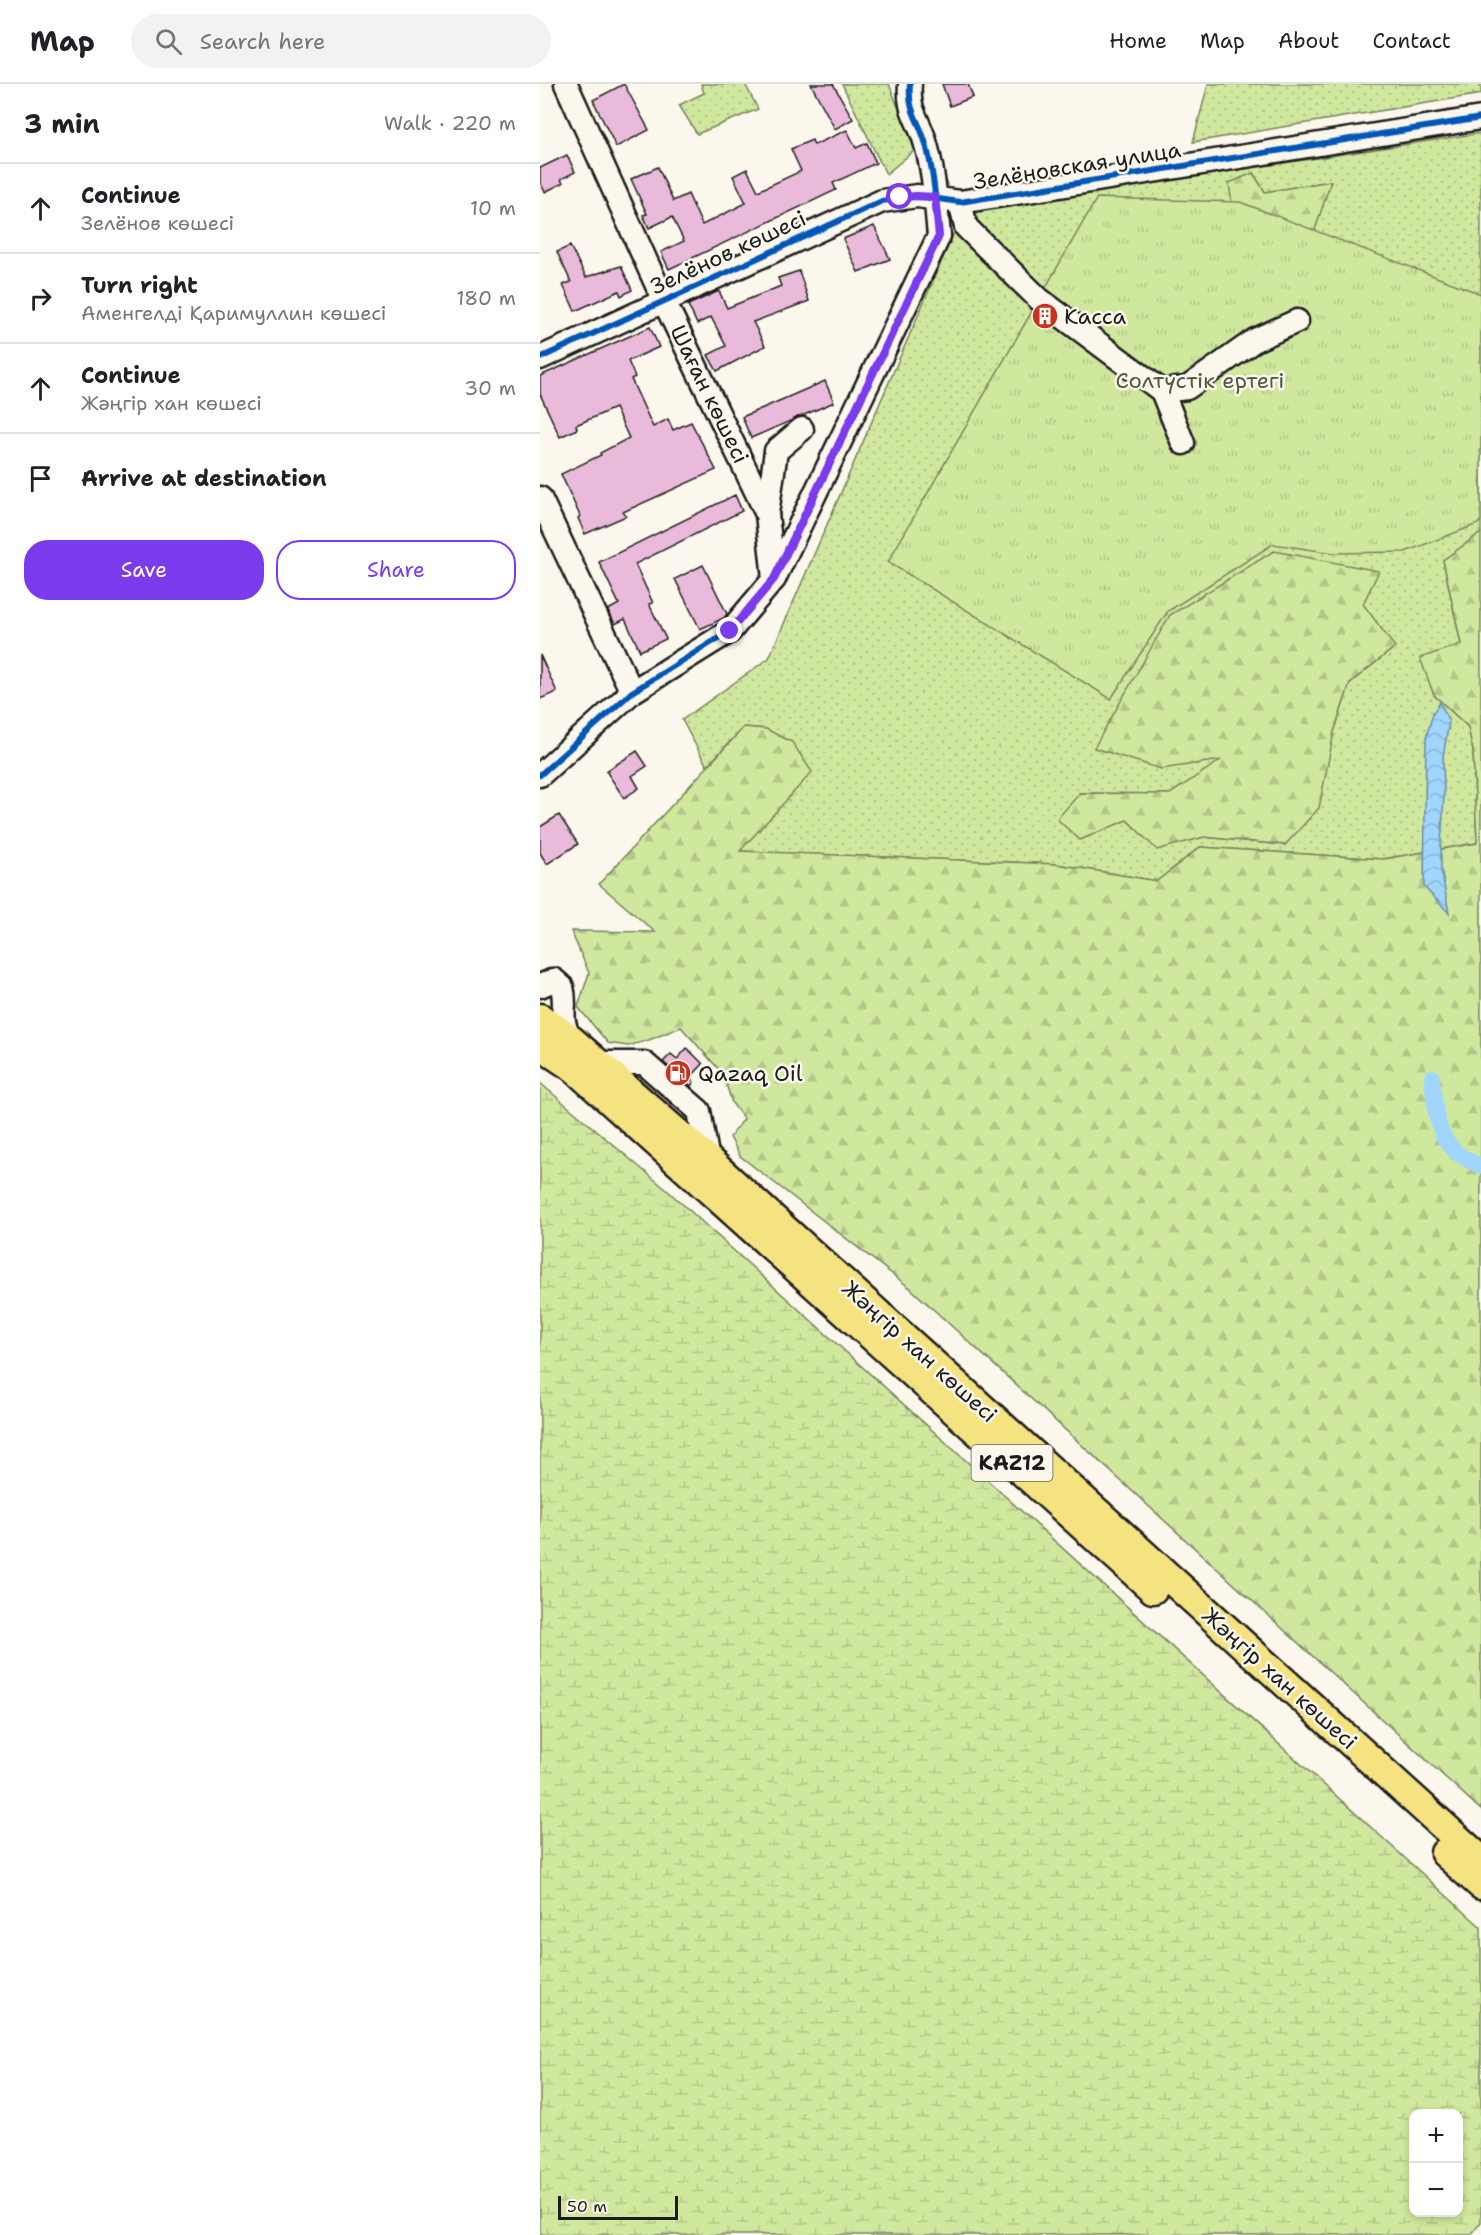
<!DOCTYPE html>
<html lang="en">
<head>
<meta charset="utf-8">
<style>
  body { margin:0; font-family:"Shantell Sans",sans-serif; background:#f2f2f2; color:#202124 }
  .controls { position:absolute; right:18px; bottom:18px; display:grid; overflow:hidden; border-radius:12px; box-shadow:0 3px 9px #0003 }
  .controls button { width:54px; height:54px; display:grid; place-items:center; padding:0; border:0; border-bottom:2px solid #e0e0e0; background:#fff; color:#202124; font:30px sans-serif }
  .scale { position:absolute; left:18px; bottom:15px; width:120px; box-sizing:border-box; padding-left:6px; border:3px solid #1c1c1c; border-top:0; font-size:16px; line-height:21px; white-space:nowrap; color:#1c1c1c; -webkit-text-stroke:4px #fbf7ec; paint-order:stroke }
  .stop { position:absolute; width:18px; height:18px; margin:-14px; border:4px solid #7c3aed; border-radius:50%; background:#fff }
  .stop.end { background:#7c3aed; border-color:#fff; box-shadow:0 2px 6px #0008 }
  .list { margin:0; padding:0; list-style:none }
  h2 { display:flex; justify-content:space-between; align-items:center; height:78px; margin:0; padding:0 24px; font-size:26px }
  h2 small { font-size:20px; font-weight:400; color:#757577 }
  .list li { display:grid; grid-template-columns:39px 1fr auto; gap:18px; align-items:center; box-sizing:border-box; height:90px; padding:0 24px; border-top:2px solid #e0e0e0 }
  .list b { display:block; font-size:22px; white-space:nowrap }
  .list p { margin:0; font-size:20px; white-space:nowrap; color:#757577 }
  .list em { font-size:20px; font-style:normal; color:#757577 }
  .actions { display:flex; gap:12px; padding:18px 24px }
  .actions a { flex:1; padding:14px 0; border:2px solid #7c3aed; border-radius:24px; text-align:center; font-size:21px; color:#7c3aed }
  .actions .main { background:#7c3aed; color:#fff }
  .icon { flex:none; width:33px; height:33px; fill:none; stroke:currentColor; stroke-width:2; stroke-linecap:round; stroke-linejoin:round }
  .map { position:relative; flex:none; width:941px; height:2151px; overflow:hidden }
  header { display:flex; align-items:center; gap:36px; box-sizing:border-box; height:84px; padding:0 30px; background:#fff; border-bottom:2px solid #e0e0e0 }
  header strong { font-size:28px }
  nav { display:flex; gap:33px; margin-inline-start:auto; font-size:21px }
  .search { width:420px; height:54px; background:#f2f2f2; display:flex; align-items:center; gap:15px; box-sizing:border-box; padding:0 21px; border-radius:33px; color:#757577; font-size:22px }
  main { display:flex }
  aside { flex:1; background:#fff }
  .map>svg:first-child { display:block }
</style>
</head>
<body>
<header>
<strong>Map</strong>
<div class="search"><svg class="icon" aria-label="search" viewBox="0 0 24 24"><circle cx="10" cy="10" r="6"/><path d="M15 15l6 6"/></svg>Search here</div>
<nav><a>Home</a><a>Map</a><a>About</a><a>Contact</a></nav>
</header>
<main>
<aside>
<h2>3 min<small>Walk · 220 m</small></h2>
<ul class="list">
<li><svg class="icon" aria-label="ahead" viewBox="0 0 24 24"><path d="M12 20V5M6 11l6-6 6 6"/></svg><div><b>Continue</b><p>Зелёнов көшесі</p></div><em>10 m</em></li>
<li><svg class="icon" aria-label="right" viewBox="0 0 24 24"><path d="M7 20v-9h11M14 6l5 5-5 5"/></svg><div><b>Turn right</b><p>Аменгелді Қаримуллин көшесі</p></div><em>180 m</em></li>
<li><svg class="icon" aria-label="ahead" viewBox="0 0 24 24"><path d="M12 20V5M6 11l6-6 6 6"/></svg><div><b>Continue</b><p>Жәңгір хан көшесі</p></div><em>30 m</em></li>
<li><svg class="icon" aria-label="arrive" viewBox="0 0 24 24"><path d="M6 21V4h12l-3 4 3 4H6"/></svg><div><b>Arrive at destination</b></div></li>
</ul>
<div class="actions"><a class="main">Save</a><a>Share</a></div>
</aside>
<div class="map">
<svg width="941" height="2151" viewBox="0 0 941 2151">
  <defs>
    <pattern id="grass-dots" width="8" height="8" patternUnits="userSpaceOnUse" patternTransform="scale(1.5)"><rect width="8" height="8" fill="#d0e89e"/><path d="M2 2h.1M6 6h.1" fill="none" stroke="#b2c688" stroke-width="1.8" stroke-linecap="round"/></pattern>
    <pattern id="forest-firs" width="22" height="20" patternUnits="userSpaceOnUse" patternTransform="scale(1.5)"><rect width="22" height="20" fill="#d0e89e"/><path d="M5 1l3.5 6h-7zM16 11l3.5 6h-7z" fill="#b2c688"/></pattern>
    <pattern id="wetland-marsh" width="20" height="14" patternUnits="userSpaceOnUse" patternTransform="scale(1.5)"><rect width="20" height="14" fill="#d0e89e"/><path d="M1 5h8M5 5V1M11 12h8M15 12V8" fill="none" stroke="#b2c688"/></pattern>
    <pattern id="park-tufts" width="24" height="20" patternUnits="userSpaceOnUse" patternTransform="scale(1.5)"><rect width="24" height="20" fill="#d0e89e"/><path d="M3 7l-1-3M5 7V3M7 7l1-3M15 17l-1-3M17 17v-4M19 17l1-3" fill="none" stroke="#b2c688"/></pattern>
    <pattern id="water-waves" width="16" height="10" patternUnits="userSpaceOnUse" patternTransform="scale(1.5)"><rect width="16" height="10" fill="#a0d5fe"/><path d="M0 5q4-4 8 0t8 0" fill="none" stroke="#89b6d9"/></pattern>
  </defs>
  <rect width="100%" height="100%" fill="#fbf7ec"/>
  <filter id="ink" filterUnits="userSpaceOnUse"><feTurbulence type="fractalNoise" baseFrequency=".0167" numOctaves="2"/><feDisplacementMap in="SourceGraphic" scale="12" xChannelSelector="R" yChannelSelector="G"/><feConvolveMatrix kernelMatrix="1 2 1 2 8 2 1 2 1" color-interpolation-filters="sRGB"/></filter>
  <g filter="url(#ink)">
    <g fill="url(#grass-dots)" stroke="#76825d" stroke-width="1.5" fill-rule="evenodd">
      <polygon points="161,0 205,0 218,25 157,50 139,21 164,9"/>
      <polygon points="302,0 349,0 375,66 346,90"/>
      <polygon points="668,0 941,0 941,10 653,58"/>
      <path d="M941,49V449L903,476L921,560L894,611L928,643L933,667L937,759L843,775L660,763L617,797L516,780L199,767L226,645L204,643L167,682L142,636L229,574L423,128ZM713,89L725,108L790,97L694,134ZM855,563L810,599L794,648L745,761L664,753L617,765L587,736L540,709L630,710Z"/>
    </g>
    <g fill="url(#forest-firs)" stroke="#76825d" stroke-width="1.5">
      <polygon points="713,89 725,108 791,97 748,228 694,134 689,99"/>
      <polygon points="941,449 941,1726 370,1204 200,1072 190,1053 204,1035 192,1019 183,990 141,943 109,956 88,962 68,959 38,923 49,889 31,847 115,848 59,800 204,643 226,645 252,658 272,688 200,767 516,780 617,797 660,763 843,775 937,759 933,667 928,643 894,611 880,574 921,560 903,476"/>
      <polygon points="734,467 839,487 823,520 855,563 810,599 794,648 779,724 745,761 664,753 617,766 587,736 540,756 517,735 540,709 630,710 681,676 621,685 554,664 630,531"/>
    </g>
    <path fill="url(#wetland-marsh)" stroke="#76825d" stroke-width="1.5" fill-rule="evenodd" d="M0,999L128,1107L941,1843V2138L931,2151H0ZM874,2030H918V2128H874Z"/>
    <polygon fill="url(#park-tufts)" stroke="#76825d" stroke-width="1.5" points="557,114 700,118 941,210 941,436 938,440 865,468 794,469 733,460 628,527 571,615 348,478"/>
    <polygon fill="url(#water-waves)" stroke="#6b8ba4" stroke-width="1.5" points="900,618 909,638 903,673 904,710 901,761 901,784 909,829 884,803 886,654 893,629"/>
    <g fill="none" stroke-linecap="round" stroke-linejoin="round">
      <path stroke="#a0d5fe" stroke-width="16" d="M892,993C896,1034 896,1066 941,1082"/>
    </g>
    <g fill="#eabadb" stroke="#1c1c1c" stroke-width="1.5">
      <polygon points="84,0 109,46 76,63 53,16"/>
      <polygon points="271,0 293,0 313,35 295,45"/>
      <polygon points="402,0 428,0 433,13 410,22"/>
      <polygon points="307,46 316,64 327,59 336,79 293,99 296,106 129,185 121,168 144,157 132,133 109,144 103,131 107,130 91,95 118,83 133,117 148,110 162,141 206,119 193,92 207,85 218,107 261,87 251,65 272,56 274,61"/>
      <polygon points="27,71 35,88 21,95 23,99 5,108 0,98 0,84"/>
      <polygon points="334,142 350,175 318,188 303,155"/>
      <polygon points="30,162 46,193 81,182 92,206 81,212 79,207 35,227 23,201 31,198 17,168"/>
      <polygon points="259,187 269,217 213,238 225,262 177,287 168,271 186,262 171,233 157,240 148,221 179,207 187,224 241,202 238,194"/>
      <polygon points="110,243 119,263 88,277 95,293 91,295 113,343 128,335 133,346 151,338 176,386 83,428 86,432 45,450 38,434 40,432 21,390 61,371 60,369 89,354 75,324 36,341 37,345 20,353 0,310 0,292"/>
      <polygon points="285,297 294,318 211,354 202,333"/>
      <polygon points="195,411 202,427 95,480 113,519 109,520 126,555 100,567 85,535 75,540 68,526 79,520 59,478"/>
      <polygon points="163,481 187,530 184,534 160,545 135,495"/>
      <polygon points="0,571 17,608 0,615"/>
      <polygon points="97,667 107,682 92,692 99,704 84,714 66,687"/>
      <polygon points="19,731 38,760 7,780 0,769 0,743"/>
      <polygon points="147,964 163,980 150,994 154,998 151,1002 123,978 131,970 137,975"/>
    </g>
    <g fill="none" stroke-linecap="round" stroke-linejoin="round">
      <defs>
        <g id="minor">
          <polyline points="26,0 124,217 227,430 234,495"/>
          <polyline points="420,118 426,143 499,215 622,307 643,359"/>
          <polyline points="0,274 342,117 377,112 420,118 941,34"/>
          <polyline points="622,307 647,304 715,256 757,237"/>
          <polyline points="0,414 92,608"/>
          <polyline points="227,430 236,367 262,345"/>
          <path d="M0,691L92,608L190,547L234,495L399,152C396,120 394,85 384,54C376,31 368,26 370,0"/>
          <path d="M0,902L14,896L22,903C28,924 17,932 31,956"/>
          <polyline points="56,979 104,979 159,1027 168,1076"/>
        </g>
        <g id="major">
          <polyline points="0,934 31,956 168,1076 941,1776"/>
          <polyline points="0,961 33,983 613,1505"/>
          <polyline points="905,1769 941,1801"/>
        </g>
      </defs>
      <use href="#minor" stroke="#1c1c1c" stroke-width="27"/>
      <use href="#major" stroke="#1c1c1c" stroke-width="33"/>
      <use href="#minor" stroke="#fbf7ec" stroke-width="22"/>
      <use href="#major" stroke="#f5e382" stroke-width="28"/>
      <defs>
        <g id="cycleway">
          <polyline points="0,274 342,117 377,112 420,118 941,34"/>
          <path d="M0,691L92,608L190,547L234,495L399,152C396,120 394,85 384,54C376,31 368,26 370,0"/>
        </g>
      </defs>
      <use href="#cycleway" stroke="#fbf7ec" stroke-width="10"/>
      <use href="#cycleway" stroke="#0057b8" stroke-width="6"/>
    </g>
  </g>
  <g fill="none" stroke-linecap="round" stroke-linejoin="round" filter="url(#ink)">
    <polyline stroke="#7c3aed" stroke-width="8" points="190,547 234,495 399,152 395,113 377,112 360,113"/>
  </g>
  <defs>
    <symbol id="building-disc" viewBox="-11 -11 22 22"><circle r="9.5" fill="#c8321e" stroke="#fbf7ec"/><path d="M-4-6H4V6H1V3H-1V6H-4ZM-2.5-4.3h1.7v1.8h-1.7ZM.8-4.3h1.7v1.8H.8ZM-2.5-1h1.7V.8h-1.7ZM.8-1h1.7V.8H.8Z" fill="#fff"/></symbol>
    <symbol id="fuel-disc" viewBox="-11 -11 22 22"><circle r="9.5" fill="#c8321e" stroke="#fbf7ec"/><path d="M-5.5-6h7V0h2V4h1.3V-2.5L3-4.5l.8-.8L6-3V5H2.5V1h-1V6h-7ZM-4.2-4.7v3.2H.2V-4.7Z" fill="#fff"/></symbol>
  </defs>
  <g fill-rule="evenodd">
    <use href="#building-disc" x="490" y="217" width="30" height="30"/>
    <use href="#fuel-disc" x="123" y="974" width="30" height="30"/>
  </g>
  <g text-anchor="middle" stroke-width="5" stroke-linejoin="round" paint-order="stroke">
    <rect fill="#fbf7ec" stroke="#5f5e5a" stroke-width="1.5" x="431.5" y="1361" width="81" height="36" rx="4.5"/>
    <g font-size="21" font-weight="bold" fill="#1c1c1c">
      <text x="472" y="1386">KAZ12</text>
    </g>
    <g font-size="22" fill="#1c1c1c" stroke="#fbf7ec">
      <text transform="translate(537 81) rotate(-9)" y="8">Зелёновская улица</text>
      <text transform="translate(188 168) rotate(-25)" y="8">Зелёнов көшесі</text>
      <text transform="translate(170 310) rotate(64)" y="8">Шаған көшесі</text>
      <text transform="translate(380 1267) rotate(42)" y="8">Жәңгір хан көшесі</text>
      <text transform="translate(740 1594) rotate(42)" y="8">Жәңгір хан көшесі</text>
    </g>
    <g font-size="22" fill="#1c1c1c" stroke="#fbf7ec" text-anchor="start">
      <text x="524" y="240">Касса</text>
      <text x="158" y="997">Qazaq Oil</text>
    </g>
    <g font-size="22" fill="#525943" stroke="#fbf7ec">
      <text x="660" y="304">Солтүстік ертегі</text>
    </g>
  </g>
</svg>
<div class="controls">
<button>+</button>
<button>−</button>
</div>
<div class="scale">50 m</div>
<div class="stop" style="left:360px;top:113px"></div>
<div class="stop end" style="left:190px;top:547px"></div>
</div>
</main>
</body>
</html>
